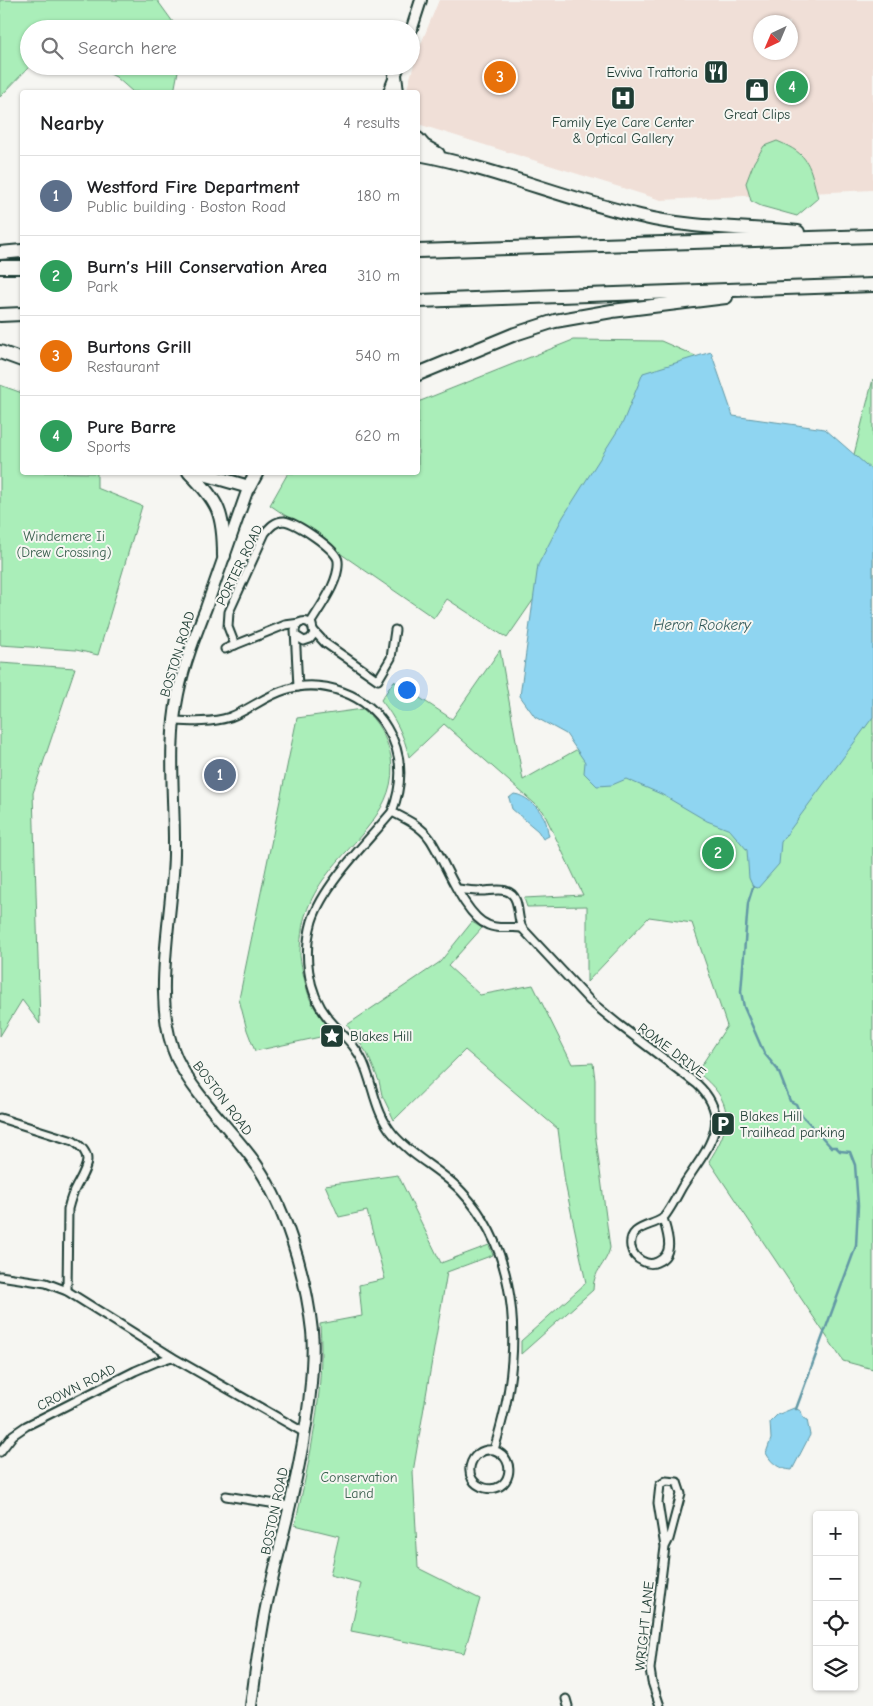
<!DOCTYPE html>
<html lang="en">
<head>
<meta charset="utf-8">
<style>
  body { margin:0; font-family:"Comic Neue",sans-serif; background:#f6f6f6; color:#202124 }
  .controls { position:absolute; right:15px; bottom:15px; display:grid; overflow:hidden; border-radius:5px; box-shadow:0 1px 4px #0004 }
  .controls button { width:45px; height:45px; display:grid; place-items:center; padding:0; border:0; border-bottom:1px solid #e0e0e0; background:#fff; color:#202124; font:25px sans-serif }
  .compass { position:absolute; left:753px; top:15px; width:45px; height:45px; border-radius:50%; background:#fff; box-shadow:0 1px 4px #0004; rotate:224deg }
  .you { position:absolute; left:406px; top:689px; width:18px; height:18px; margin:-12px; border:4px solid #fff; border-radius:50%; background:#1a73e8; box-shadow:0 0 0 8px #1a73e833 }
  .badge { display:grid; place-items:center; width:32px; height:32px; border-radius:50%; background:#1f3d34; color:#fff; font-size:16px; font-weight:700 }
  .pin { position:absolute; translate:-50% -50%; border:2px solid #fff; box-shadow:0 1px 5px #0006 }
  .list { margin:0; padding:0; list-style:none }
  h2 { display:flex; justify-content:space-between; align-items:center; height:65px; margin:0; padding:0 20px; font-size:21px }
  h2 small { font-size:16px; font-weight:400; color:#757577 }
  .list li { display:grid; grid-template-columns:32px 1fr auto; gap:15px; align-items:center; box-sizing:border-box; height:80px; padding:0 20px; border-top:1px solid #e0e0e0 }
  .list b { display:block; font-size:19px; white-space:nowrap }
  .list p { margin:0; font-size:16px; white-space:nowrap; color:#757577 }
  .list em { font-size:16px; font-style:normal; color:#757577 }
  .icon { flex:none; width:28px; height:28px; fill:none; stroke:currentColor; stroke-width:2; stroke-linecap:round; stroke-linejoin:round }
  .map { position:relative; flex:none; width:873px; height:1706px; overflow:hidden }
  .search { position:absolute; background:#fff; box-shadow:0 1px 4px #0004; left:20px; top:20px; width:400px; height:55px; display:flex; align-items:center; gap:12px; box-sizing:border-box; padding:0 18px; border-radius:28px; color:#757577; font-size:19px }
  .panel { position:absolute; background:#fff; box-shadow:0 1px 4px #0004; left:20px; top:90px; width:400px; height:385px; border-radius:5px }
  .map>svg:first-child { display:block }
</style>
</head>
<body>
<div class="map">
<svg width="873" height="1706" viewBox="0 0 873 1706">
  <rect width="100%" height="100%" fill="#f6f6f2"/>
  <filter id="ink" filterUnits="userSpaceOnUse"><feTurbulence type="fractalNoise" baseFrequency=".02" numOctaves="2"/><feDisplacementMap in="SourceGraphic" scale="10" xChannelSelector="R" yChannelSelector="G"/><feConvolveMatrix kernelMatrix="1 2 1 2 8 2 1 2 1" color-interpolation-filters="sRGB"/></filter>
  <g filter="url(#ink)">
    <path fill="#f0dfd7" fill-rule="evenodd" d="M439,0H873V190L661,200L418,124V92H406L418,51ZM760,22H790V52H760Z"/>
    <g fill="#aaeeb9" stroke="#649676">
      <polygon points="0,0 157,0 178,29 29,29 30,66 0,97"/>
      <polygon points="94,66 179,66 174,92 133,92 116,77"/>
      <path d="M777,141C811,155 809,165 818,198L797,216L761,206L751,201L746,183L754,162L764,146Z"/>
      <polygon points="573,340 661,341 700,358 507,638 447,599 434,618 270,505 288,473 418,472 418,402"/>
      <path d="M873,379V1369L843,1361L709,1161C734,1123 733,1100 697,1072L727,1026L692,923L649,917L587,982V906L527,907L524,898L583,895L543,811L444,724L409,757C404,735 395,718 381,700L394,681L452,719L500,650L523,780L717,670L784,733Z"/>
      <polygon points="0,385 22,393 22,472 97,473 97,488 142,506 98,655 76,650 0,645"/>
      <polygon points="0,663 75,668 33,793 40,1024 22,1000 0,1036"/>
      <path d="M363,709C378,721 387,738 391,757C399,809 353,839 326,876C318,886 310,901 306,913C302,922 300,945 300,954C300,962 307,992 310,999C315,1011 326,1023 334,1034L255,1051L247,1030L239,999L297,718Z"/>
      <path d="M472,922L482,928L448,966L480,995L533,985L572,1064L593,1063L595,1080V1132L610,1248C606,1265 593,1270 593,1290L521,1354V1341L586,1283L565,1183L558,1129L465,1050L394,1120L382,1095L379,1081L367,1053L347,1025L440,962Z"/>
      <path d="M398,1175L441,1263L489,1245L493,1255L447,1272L413,1472L418,1568L480,1599L464,1653L351,1631L361,1583L330,1575L339,1536L295,1525C310,1459 325,1391 320,1324L362,1316L359,1285L385,1279L367,1211L339,1217L325,1185Z"/>
    </g>
    <g fill="#8fd5f1" stroke="#6298a5">
      <polygon points="711,352 733,416 825,429 873,471 873,717 781,842 779,864 758,888 753,887 749,878 747,850 730,830 707,821 661,794 626,779 612,785 597,786 584,773 585,762 566,734 535,717 520,696 538,565 563,517 623,422 643,373"/>
      <path d="M514,794C525,795 537,806 543,816C547,821 547,830 549,836L543,839L538,831L512,809L509,798Z"/>
      <path d="M794,1408L801,1411L803,1418L807,1420L810,1435L792,1470C779,1469 772,1464 766,1453L771,1439L770,1422L777,1415Z"/>
    </g>
    <g fill="none" stroke-linecap="round" stroke-linejoin="round">
      <polyline stroke="#6298a5" stroke-width="2.5" points="753,887 748,903 741,992 744,1007 764,1053 778,1070 790,1101 796,1104 800,1113 831,1147 836,1147 840,1151 850,1152 855,1165 858,1205 856,1246 796,1409"/>
      <defs>
        <g id="minor">
          <polyline points="314,631 325,643 378,680 391,658 395,630"/>
          <path d="M296,636L304,641L310,639L314,634L312,625C306,619 297,621 295,630L298,687"/>
          <path d="M235,645L228,627L229,612L265,533C270,527 275,521 284,521C295,522 337,549 338,561C340,581 320,607 310,624"/>
          <polyline points="225,649 285,625 300,623"/>
          <path d="M174,721C193,722 211,723 230,717C249,710 265,696 285,690C322,678 367,694 387,728C403,754 403,783 392,812C367,842 324,884 312,921C303,952 307,992 328,1018C340,1033 355,1044 363,1062C374,1087 375,1113 393,1134C413,1158 442,1170 462,1192C511,1244 519,1320 509,1387C506,1409 500,1429 494,1450C519,1459 510,1494 485,1488C460,1482 468,1447 494,1450"/>
          <path d="M392,812C406,819 421,826 430,839C445,861 464,916 488,925C499,930 511,926 522,928"/>
          <path d="M458,889C465,890 473,891 481,891C493,891 511,885 516,901C519,910 518,919 522,928L590,1001L618,1024L697,1084C736,1121 705,1151 682,1187C678,1194 668,1214 662,1219C650,1227 628,1226 631,1247C632,1253 637,1259 642,1261C647,1264 653,1264 657,1262C676,1254 667,1233 663,1218"/>
          <path d="M0,1118L73,1141C96,1155 86,1168 76,1187C72,1194 70,1201 68,1209L67,1291"/>
          <polyline points="0,1276 46,1283 67,1291 172,1357 305,1433"/>
          <polyline points="0,1452 13,1435 26,1426 135,1371 156,1362 172,1357"/>
          <polyline points="226,1496 289,1506"/>
          <polyline points="566,1699 568,1706"/>
          <polyline points="660,1706 652,1682 650,1669 665,1547 658,1503 660,1485 666,1481 677,1482 681,1494 669,1539 665,1547"/>
        </g>
        <g id="secondary">
          <polyline points="411,31 421,0"/>
          <polyline points="389,92 399,66"/>
          <path d="M251,1706C256,1670 260,1633 268,1598C284,1527 305,1455 311,1383C312,1366 314,1348 312,1331C306,1275 285,1203 251,1157C226,1124 195,1096 177,1059C150,1001 173,917 174,854C175,801 167,747 178,694C184,664 195,636 206,608C221,565 236,523 251,480"/>
        </g>
        <g id="motorway">
          <polyline points="395,75 397,92"/>
          <polyline points="418,139 424,146 438,154"/>
          <path d="M418,154C494,168 565,199 640,216C692,229 745,227 798,232"/>
          <polyline points="418,251 873,236"/>
          <polyline points="0,253 22,251"/>
          <polyline points="0,267 22,267"/>
          <polyline points="418,301 873,285"/>
          <polyline points="0,315 22,314"/>
          <polyline points="0,352 22,360"/>
          <polyline points="418,374 515,334 555,321 612,311 726,297"/>
          <path d="M189,472C219,502 224,514 224,556"/>
          <polyline points="197,472 249,487 257,472"/>
        </g>
      </defs>
      <use href="#minor" stroke="#1f3d34" stroke-width="11"/>
      <use href="#secondary" stroke="#1f3d34" stroke-width="14"/>
      <use href="#motorway" stroke="#1f3d34" stroke-width="16"/>
      <use href="#minor" stroke="#f6f6f2" stroke-width="7"/>
      <use href="#secondary" stroke="#f6f6f2" stroke-width="10"/>
      <use href="#motorway" stroke="#f6f6f2" stroke-width="12"/>
    </g>
  </g>
  <defs>
    <symbol id="restaurant-square" viewBox="-11 -11 22 22"><rect x="-9" y="-9" width="18" height="18" rx="4" fill="#1f3d34" stroke="#f6f6f2"/><path d="M-5-6h1v4h1v-4h1v4h1v-4h1v5L-1.5 .5V6h-2V.5L-5-1ZM5-6V6H3V1.5H1.5Q1.5-4 5-6Z" fill="#fff"/></symbol>
    <symbol id="shop-square" viewBox="-11 -11 22 22"><rect x="-9" y="-9" width="18" height="18" rx="4" fill="#1f3d34" stroke="#f6f6f2"/><path d="M-5-2.5h2.3a2.7 3.5 0 0 1 5.4 0H5L5.5 6h-11ZM-1.5-2.5h3a1.5 2.3 0 0 0-3 0Z" fill="#fff"/></symbol>
    <symbol id="hospital-square" viewBox="-11 -11 22 22"><rect x="-9" y="-9" width="18" height="18" rx="4" fill="#1f3d34" stroke="#f6f6f2"/><path d="M-5-5h3v3.5h4V-5h3V5h-3V1.5h-4V5h-3Z" fill="#fff"/></symbol>
    <symbol id="sight-square" viewBox="-11 -11 22 22"><rect x="-9" y="-9" width="18" height="18" rx="4" fill="#1f3d34" stroke="#f6f6f2"/><path d="M0-6L1.8-2.2L6-1.7L2.9 1.2L3.7 5.4L0 3.3L-3.7 5.4L-2.9 1.2L-6-1.7L-1.8-2.2Z" fill="#fff"/></symbol>
    <symbol id="parking-square" viewBox="-11 -11 22 22"><rect x="-9" y="-9" width="18" height="18" rx="4" fill="#1f3d34" stroke="#f6f6f2"/><path d="M-3.5-5.5H1a3.5 3.5 0 0 1 0 7H-1V5.5H-3.5ZM-1-3.4V-.6H.8a1.4 1.4 0 0 0 0-2.8Z" fill="#fff"/></symbol>
  </defs>
  <g fill-rule="evenodd">
    <use href="#restaurant-square" x="702" y="58" width="28" height="28"/>
    <use href="#shop-square" x="743" y="76" width="28" height="28"/>
    <use href="#hospital-square" x="609" y="84" width="28" height="28"/>
    <use href="#sight-square" x="318" y="1022" width="28" height="28"/>
    <use href="#parking-square" x="709" y="1110" width="28" height="28"/>
  </g>
  <g text-anchor="middle" stroke-width="4" stroke-linejoin="round" paint-order="stroke">
    <g font-size="14" fill="#1f3d34" stroke="#f6f6f2">
      <text x="698" y="77" text-anchor="end">Evviva Trattoria</text>
      <text x="757" y="119">Great Clips</text>
      <text x="623" y="127">Family Eye Care Center<tspan x="623" dy="16">&amp; Optical Gallery</tspan></text>
      <text x="350" y="1041" text-anchor="start">Blakes Hill</text>
      <text x="740" y="1121" text-anchor="start">Blakes Hill<tspan x="740" dy="16">Trailhead parking</tspan></text>
    </g>
    <g font-size="14" fill="#3b604f" stroke="#f6f6f2">
      <text x="64" y="541">Windemere Ii<tspan x="64" dy="16">(Drew Crossing)</tspan></text>
      <text x="359" y="1482">Conservation<tspan x="359" dy="16">Land</tspan></text>
    </g>
    <g font-size="14" fill="#1f3d34" stroke="#f6f6f2">
      <text transform="translate(239 565) rotate(-64)" y="5">PORTER ROAD</text>
      <text transform="translate(177 654) rotate(-73)" y="5">BOSTON ROAD</text>
      <text transform="translate(672 1050) rotate(37)" y="5">ROME DRIVE</text>
      <text transform="translate(223 1098) rotate(53)" y="5">BOSTON ROAD</text>
      <text transform="translate(76 1387) rotate(-27)" y="5">CROWN ROAD</text>
      <text transform="translate(274 1511) rotate(-78)" y="5">BOSTON ROAD</text>
      <text transform="translate(644 1626) rotate(-84)" y="5">WRIGHT LANE</text>
    </g>
    <g font-size="15" font-style="italic" fill="#355b5a" stroke="#f6f6f2">
      <text x="702" y="630">Heron Rookery</text>
    </g>
  </g>
</svg>
<div class="controls">
<button>+</button>
<button>−</button>
<button><svg class="icon" aria-label="locate" viewBox="0 0 24 24"><circle cx="12" cy="12" r="6"/><path d="M12 2v4M12 18v4M2 12h4M18 12h4"/></svg></button>
<button><svg class="icon" aria-label="layers" viewBox="0 0 24 24"><path d="M12 4l9 5-9 5-9-5zM3 14l9 5 9-5"/></svg></button>
</div>
<svg class="compass" viewBox="-18 -18 36 36"><path d="M0-13l5 13h-10z" fill="#e53935"/><path d="M0 13l5-13h-10z" fill="#757577"/></svg>
<div class="you"></div>
<div class="pin badge" style="left:220px;top:775px;background:#5c6f8a">1</div>
<div class="pin badge" style="left:718px;top:853px;background:#2e9e5b">2</div>
<div class="pin badge" style="left:500px;top:77px;background:#e8710a">3</div>
<div class="pin badge" style="left:792px;top:87px;background:#2e9e5b">4</div>
<div class="search"><svg class="icon" aria-label="search" viewBox="0 0 24 24"><circle cx="10" cy="10" r="6"/><path d="M15 15l6 6"/></svg>Search here</div>
<section class="panel">
<h2>Nearby<small>4 results</small></h2>
<ul class="list">
<li><span class="badge" style="background:#5c6f8a">1</span><div><b>Westford Fire Department</b><p>Public building · Boston Road</p></div><em>180 m</em></li>
<li><span class="badge" style="background:#2e9e5b">2</span><div><b>Burn’s Hill Conservation Area</b><p>Park</p></div><em>310 m</em></li>
<li><span class="badge" style="background:#e8710a">3</span><div><b>Burtons Grill</b><p>Restaurant</p></div><em>540 m</em></li>
<li><span class="badge" style="background:#2e9e5b">4</span><div><b>Pure Barre</b><p>Sports</p></div><em>620 m</em></li>
</ul>
</section>
</div>
</body>
</html>
